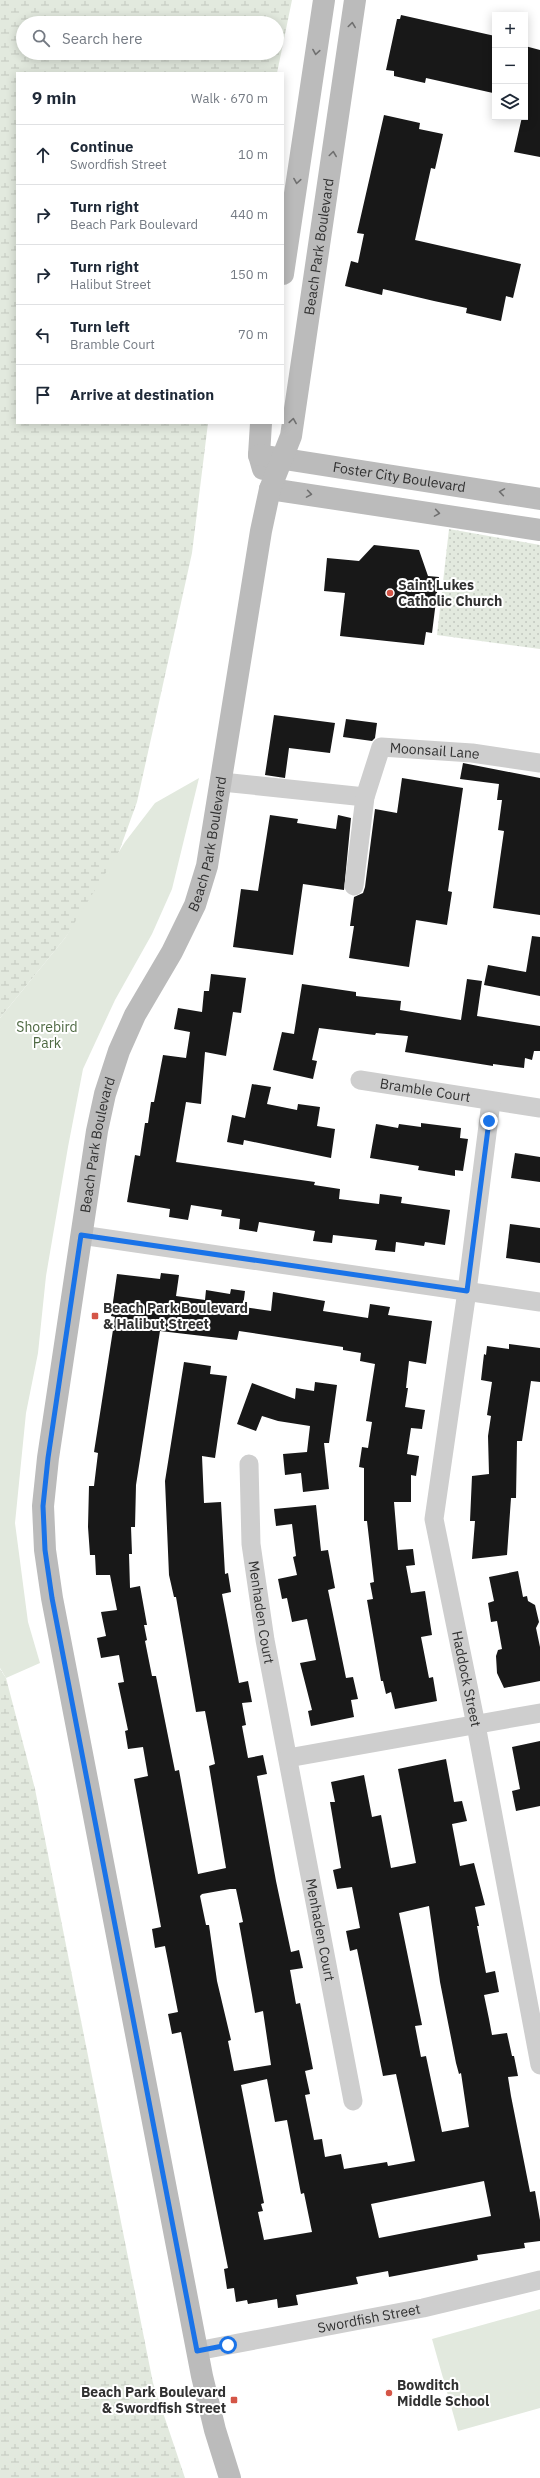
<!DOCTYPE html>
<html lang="en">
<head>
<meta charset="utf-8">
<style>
  body { margin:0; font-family:"IBM Plex Sans",sans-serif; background:#f6f6f7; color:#1f2937 }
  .controls { position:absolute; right:12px; top:12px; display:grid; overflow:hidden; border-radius:0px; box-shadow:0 2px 10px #0003 }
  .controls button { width:36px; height:36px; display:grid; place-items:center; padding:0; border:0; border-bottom:1px solid #e0e1e3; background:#fff; color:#1f2937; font:20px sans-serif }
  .stop { position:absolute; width:12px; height:12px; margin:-9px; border:3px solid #1a73e8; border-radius:50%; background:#fff }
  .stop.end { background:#1a73e8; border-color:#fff; box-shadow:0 1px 4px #0008 }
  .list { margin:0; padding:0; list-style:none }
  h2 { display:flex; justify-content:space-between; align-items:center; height:52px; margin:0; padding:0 16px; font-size:17px }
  h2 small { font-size:13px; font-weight:400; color:#747a83 }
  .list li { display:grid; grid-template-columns:26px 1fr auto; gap:12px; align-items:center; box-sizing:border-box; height:60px; padding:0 16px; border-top:1px solid #e0e1e3 }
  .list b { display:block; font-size:15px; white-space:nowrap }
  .list p { margin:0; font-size:13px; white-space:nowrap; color:#747a83 }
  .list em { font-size:13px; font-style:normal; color:#747a83 }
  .icon { flex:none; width:22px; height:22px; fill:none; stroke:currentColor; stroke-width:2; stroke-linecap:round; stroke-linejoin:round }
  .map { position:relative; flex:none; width:540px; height:2478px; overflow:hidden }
  .search { position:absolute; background:#fff; box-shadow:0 2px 10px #0003; left:16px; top:16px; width:268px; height:44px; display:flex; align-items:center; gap:10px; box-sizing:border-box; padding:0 14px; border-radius:22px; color:#747a83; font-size:15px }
  .panel { position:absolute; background:#fff; box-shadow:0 2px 10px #0003; left:16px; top:72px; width:268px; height:352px; border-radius:0px }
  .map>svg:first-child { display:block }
</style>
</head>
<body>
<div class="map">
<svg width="540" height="2478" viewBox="0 0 540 2478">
  <defs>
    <pattern id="grass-dots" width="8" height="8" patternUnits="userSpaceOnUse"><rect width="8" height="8" fill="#e2e9de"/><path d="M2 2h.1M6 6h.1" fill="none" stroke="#c2c8bf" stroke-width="1.8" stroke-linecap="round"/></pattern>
    <pattern id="wetland-marsh" width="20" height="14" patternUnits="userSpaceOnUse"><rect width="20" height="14" fill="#e2e9de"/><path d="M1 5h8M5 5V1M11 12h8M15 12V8" fill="none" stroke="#c2c8bf"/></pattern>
  </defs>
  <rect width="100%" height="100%" fill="#fff"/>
  <polygon fill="url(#grass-dots)" points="449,529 540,545 540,649 437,635"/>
  <g fill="url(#wetland-marsh)" fill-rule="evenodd">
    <path d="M0,0H292L277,73H17V423H208L192,553L137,802L112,871L65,938L0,1018ZM23,23H277V53H23Z"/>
    <polygon points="0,1669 6,1678 35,1789 153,2383 185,2478 0,2478"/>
  </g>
  <g fill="#e2e9de">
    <polygon points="199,778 172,889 152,934 115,1000 83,1069 68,1147 46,1276 38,1353 26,1413 15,1523 28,1622 40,1663 6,1678 0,1668 0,1018 65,938 125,842 155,803"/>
    <polygon points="540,2309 540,2408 458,2431 432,2339"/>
  </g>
  <g fill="#181818" fill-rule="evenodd">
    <polygon points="401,15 495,36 495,87 493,93 426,78 425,83 394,76 394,71 386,70 397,19 400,19"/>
    <polygon points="525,46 540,50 540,157 514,152 522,117 525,117"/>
    <polygon points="384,115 420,123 419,129 443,134 435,169 431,168 415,240 521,264 513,298 506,296 501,321 466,313 467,308 434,301 383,289 382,295 345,286 351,261 358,263 364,234 357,233"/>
    <polygon points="374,545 419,550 428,576 439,577 432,633 426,632 424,645 340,636 345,593 324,591 327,558 359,561"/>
    <polygon points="274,715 335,723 330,753 289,748 285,778 265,775"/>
    <polygon points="346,719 377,723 375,738 372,741 343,737"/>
    <polygon points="463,763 540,778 540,915 493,908 504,831 498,830 502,800 497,800 499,784 460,779"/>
    <polygon points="402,778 463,788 448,891 452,892 447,925 416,920 409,967 349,958 354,926 350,926 354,897 363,893 365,887 375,809 397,813"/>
    <polygon points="270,815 298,819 297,823 336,829 338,815 351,818 344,890 303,884 293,955 233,947 241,889 258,891"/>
    <polygon points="532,936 540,937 540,996 484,985 488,965 526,972"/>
    <polygon points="211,974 246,978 241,1013 233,1012 226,1056 205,1052 201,1104 186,1102 176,1162 315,1182 314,1185 340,1189 339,1199 379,1204 380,1194 402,1197 401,1203 450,1210 445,1245 425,1242 424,1246 396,1242 395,1252 375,1250 377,1240 333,1235 332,1243 313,1241 315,1231 259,1222 257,1232 239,1229 240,1219 221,1216 222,1210 191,1205 188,1220 169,1217 170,1209 127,1202 135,1155 140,1156 145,1123 148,1123 151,1102 154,1102 163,1055 186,1058 190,1032 174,1029 178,1008 202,1012 204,991 209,991"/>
    <polygon points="467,979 482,981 477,1016 540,1026 540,1051 534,1051 532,1060 525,1058 524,1068 493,1064 493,1066 405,1052 408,1036 376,1033 375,1035 319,1028 312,1060 317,1061 313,1079 273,1070 282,1032 294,1034 302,984 356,992 356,996 401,1001 400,1010 461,1020"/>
    <polygon points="252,1084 271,1087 267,1104 297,1110 298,1104 320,1107 317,1126 335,1129 331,1158 244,1140 243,1145 227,1142 232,1115 245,1118"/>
    <polygon points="421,1123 461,1128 460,1138 468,1139 463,1171 455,1170 455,1176 418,1170 419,1166 370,1158 376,1124 398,1128 399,1124 421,1127"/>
    <polygon points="515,1153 540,1157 540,1182 511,1178"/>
    <polygon points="510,1224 540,1228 540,1263 506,1258"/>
    <path d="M161,1273L179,1275L176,1296L205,1300L206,1290L230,1294L231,1289L245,1291L243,1307L271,1311L273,1292L325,1301L323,1311L368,1318L370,1304L390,1307L388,1315L432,1321L426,1364L409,1361L406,1388H408L405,1407L425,1410L422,1429L411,1428L407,1454L419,1456L416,1476L411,1475V1502H394L398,1550L413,1549L415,1565L406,1566L411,1593L425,1591L432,1635L421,1637L429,1678L433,1677L437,1701L395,1709L391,1692L386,1694L383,1681H381L367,1600L373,1599L370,1583L374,1582L367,1521H364V1468L359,1467L362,1447L368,1448L372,1422L366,1421L375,1364L360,1361L361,1353L343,1350V1347L239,1331L237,1340L160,1331L136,1485L135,1527H131L132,1554H129L130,1588L140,1586L147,1625H144L147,1640L145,1641L152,1676H156L175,1771L179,1770L198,1874L226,1868L209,1766L215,1764L205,1711L196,1712L176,1597H174L169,1575L165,1481L184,1362L211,1366L210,1374L227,1376L215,1458L202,1456L204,1503L221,1502L225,1574L228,1573L231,1592L222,1594L239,1683L248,1681L252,1702L242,1703L246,1725L242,1726L248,1758L263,1755L267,1774L257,1776L276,1881L291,1952L299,1950L303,1968L290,1970L296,2004L300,2003L313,2069L305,2071L310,2094L305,2095L314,2140L322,2139L325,2157L341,2154L344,2169L387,2162L388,2166L415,2161L396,2074L383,2076L357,1949L350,1951L346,1931L360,1928L352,1887L337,1889L333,1870L341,1868L330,1802H335L331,1782L364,1775L372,1817L381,1815L391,1868L416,1863L398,1769L446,1759L454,1802L462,1801L467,1821L452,1824L460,1866L474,1863L485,1905L475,1907L479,1926H477L486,1973L495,1971L499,1992L484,1995L489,2019L492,2035L507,2033L512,2056H514L518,2076L508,2077L511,2096L530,2192L535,2191L540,2220V2241L524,2243L525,2248L477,2255L478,2260L389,2277L388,2271L356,2277L358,2284L296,2295L298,2305L278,2308L277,2299L248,2304L247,2300L236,2302L234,2288L227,2289L224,2269L228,2268L181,2032L172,2034L168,2014L178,2012L165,1946L155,1948L152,1929L161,1927L134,1779L148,1776L143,1747L128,1749L125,1731L128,1730L118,1683L124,1682L119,1655L101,1658L97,1638L106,1636L101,1612L117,1610L110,1575H96L95,1555H90L88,1527L89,1486H94L98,1453L94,1452L115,1317L111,1316L117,1274L160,1279ZM230,1889H236L243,1922L239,1923L252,1995L255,2013L263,2011L271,2065L234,2071L228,2041L231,2040L217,1981L209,1925H206L200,1896L202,1894ZM429,1906L440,1982L456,2063L459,2074L461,2073L469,2127L442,2132L426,2056L421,2057L415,2026L422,2025L399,1913ZM267,2079L275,2122L287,2120L301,2194L304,2193L312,2232L264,2240L258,2212L263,2211L261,2204L264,2203L241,2085ZM484,2181L491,2216L379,2238L371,2204Z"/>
    <polygon points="509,1344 540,1348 540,1382 531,1381 522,1441 517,1441 516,1498 511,1498 507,1555 472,1559 475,1521 470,1521 472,1476 489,1474 488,1436 491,1416 487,1415 492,1382 481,1380 484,1354 486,1355 487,1346 509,1349"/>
    <polygon points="315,1382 337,1385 329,1443 324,1443 329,1489 303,1492 301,1473 285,1475 283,1454 307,1452 310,1426 278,1421 262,1416 256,1431 237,1424 252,1383 295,1399 296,1388 314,1391"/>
    <polygon points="316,1505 321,1551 328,1550 335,1588 328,1590 346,1678 353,1677 358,1699 351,1700 354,1717 311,1726 308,1711 312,1710 300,1663 316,1660 307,1619 292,1622 287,1598 282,1599 278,1579 297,1575 293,1557 296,1556 292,1524 276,1526 274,1509"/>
    <polygon points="518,1571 523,1597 527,1596 528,1601 535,1605 539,1622 536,1628 540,1647 540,1681 504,1688 497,1673 496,1656 498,1650 502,1649 497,1621 491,1622 488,1603 494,1601 489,1577"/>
    <polygon points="540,1741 540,1806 516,1811 512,1791 520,1789 512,1747"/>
  </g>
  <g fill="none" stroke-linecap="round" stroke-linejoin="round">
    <g stroke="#cecece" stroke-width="19">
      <polyline points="222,782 365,797"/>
      <path id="s1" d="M354,886L365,797L381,747L472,753L540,763"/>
      <path id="s2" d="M360,1080L540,1108"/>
      <path id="s3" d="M491,1102L467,1291L434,1519L476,1725L540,2065"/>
      <polyline points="81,1235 540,1302"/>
      <path id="s4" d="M249,1464L251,1544L265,1640L353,2101"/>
      <polyline points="288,1758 540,1713"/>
      <path id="s5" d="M197,2351L423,2308L540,2280"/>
    </g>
    <g stroke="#bbb" stroke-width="22">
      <polyline points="283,274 324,0"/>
      <polyline points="261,423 259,455 263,469"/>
      <path id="s6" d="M259,455L540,499"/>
      <polyline points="270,489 540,530"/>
      <path id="s7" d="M230,2478L215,2430L202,2376L52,1598L45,1550L43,1506L48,1458L97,1131L105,1094L119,1051L135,1015L172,952L195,905L207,866L261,531L270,489L291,436L355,0"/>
    </g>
  </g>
  <defs><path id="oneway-chevron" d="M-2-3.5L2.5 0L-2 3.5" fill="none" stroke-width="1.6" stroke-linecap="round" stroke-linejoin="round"/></defs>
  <g stroke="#6f6f6f">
    <use href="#oneway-chevron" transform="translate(352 25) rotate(-82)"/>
    <use href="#oneway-chevron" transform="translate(316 52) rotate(99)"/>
    <use href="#oneway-chevron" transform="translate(333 154) rotate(-82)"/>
    <use href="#oneway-chevron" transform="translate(297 181) rotate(99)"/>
    <use href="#oneway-chevron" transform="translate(293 421) rotate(-81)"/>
    <use href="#oneway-chevron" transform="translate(502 492) rotate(-171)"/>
    <use href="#oneway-chevron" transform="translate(309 494) rotate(9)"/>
    <use href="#oneway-chevron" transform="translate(437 513) rotate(9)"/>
  </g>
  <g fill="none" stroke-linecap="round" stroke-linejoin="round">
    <polyline stroke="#1a73e8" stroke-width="5" points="228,2345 197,2351 52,1598 45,1550 43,1506 48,1458 81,1235 467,1291 489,1121"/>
  </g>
  <g fill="#d45547" stroke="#fff" stroke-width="1.5">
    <circle cx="390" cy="593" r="4"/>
    <rect x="91" y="1312" width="8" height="8" rx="2"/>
    <circle cx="389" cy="2393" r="4"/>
    <rect x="230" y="2396" width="8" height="8" rx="2"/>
  </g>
  <g text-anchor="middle" stroke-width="4" stroke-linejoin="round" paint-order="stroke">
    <g font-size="14" fill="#313131" stroke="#fff">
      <text dy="5" stroke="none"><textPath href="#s7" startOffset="2289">Beach Park Boulevard</textPath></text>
      <text dy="5" stroke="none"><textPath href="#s6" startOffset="142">Foster City Boulevard</textPath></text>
      <text dy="5" stroke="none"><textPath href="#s1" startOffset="196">Moonsail Lane</textPath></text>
      <text dy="5" stroke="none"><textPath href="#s7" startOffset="1680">Beach Park Boulevard</textPath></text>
      <text dy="5" stroke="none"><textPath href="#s2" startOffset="66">Bramble Court</textPath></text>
      <text dy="5" stroke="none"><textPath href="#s7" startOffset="1356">Beach Park Boulevard</textPath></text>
      <text dy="5" stroke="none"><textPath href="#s4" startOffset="149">Menhaden Court</textPath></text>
      <text dy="5" stroke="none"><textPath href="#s3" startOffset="584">Haddock Street</textPath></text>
      <text dy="5" stroke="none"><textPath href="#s4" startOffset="472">Menhaden Court</textPath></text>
      <text dy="5" stroke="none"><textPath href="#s5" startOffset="175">Swordfish Street</textPath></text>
    </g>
    <g font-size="14" font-weight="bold" fill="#313131" stroke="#fff" text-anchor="start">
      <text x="398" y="590">Saint Lukes<tspan x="398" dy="16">Catholic Church</tspan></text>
      <text x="103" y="1313">Beach Park Boulevard<tspan x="103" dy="16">&amp; Halibut Street</tspan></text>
      <text x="397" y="2390">Bowditch<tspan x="397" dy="16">Middle School</tspan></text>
      <text x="226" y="2397" text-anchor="end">Beach Park Boulevard<tspan x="226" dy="16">&amp; Swordfish Street</tspan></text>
    </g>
    <g font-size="14" fill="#4e6942" stroke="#fff">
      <text x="47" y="1032">Shorebird<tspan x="47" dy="16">Park</tspan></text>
    </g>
  </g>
</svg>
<div class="controls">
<button>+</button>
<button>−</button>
<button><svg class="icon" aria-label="layers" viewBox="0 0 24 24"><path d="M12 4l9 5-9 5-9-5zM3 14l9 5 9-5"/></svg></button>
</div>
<div class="stop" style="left:228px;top:2345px"></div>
<div class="stop end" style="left:489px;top:1121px"></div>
<div class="search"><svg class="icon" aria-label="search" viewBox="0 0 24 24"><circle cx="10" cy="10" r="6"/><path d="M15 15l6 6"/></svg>Search here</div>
<section class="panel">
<h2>9 min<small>Walk · 670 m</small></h2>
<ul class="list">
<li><svg class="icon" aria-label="ahead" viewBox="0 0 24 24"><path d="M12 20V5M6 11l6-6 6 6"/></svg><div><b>Continue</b><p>Swordfish Street</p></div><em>10 m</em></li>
<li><svg class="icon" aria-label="right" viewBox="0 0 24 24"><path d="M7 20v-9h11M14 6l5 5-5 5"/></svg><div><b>Turn right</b><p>Beach Park Boulevard</p></div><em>440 m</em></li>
<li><svg class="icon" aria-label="right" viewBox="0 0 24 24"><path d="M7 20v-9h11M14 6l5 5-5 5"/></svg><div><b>Turn right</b><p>Halibut Street</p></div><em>150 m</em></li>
<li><svg class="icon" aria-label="left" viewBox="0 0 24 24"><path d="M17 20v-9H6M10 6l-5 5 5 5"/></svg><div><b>Turn left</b><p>Bramble Court</p></div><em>70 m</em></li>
<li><svg class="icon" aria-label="arrive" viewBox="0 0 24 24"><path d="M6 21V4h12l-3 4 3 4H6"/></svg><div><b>Arrive at destination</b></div></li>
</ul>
</section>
</div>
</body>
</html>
